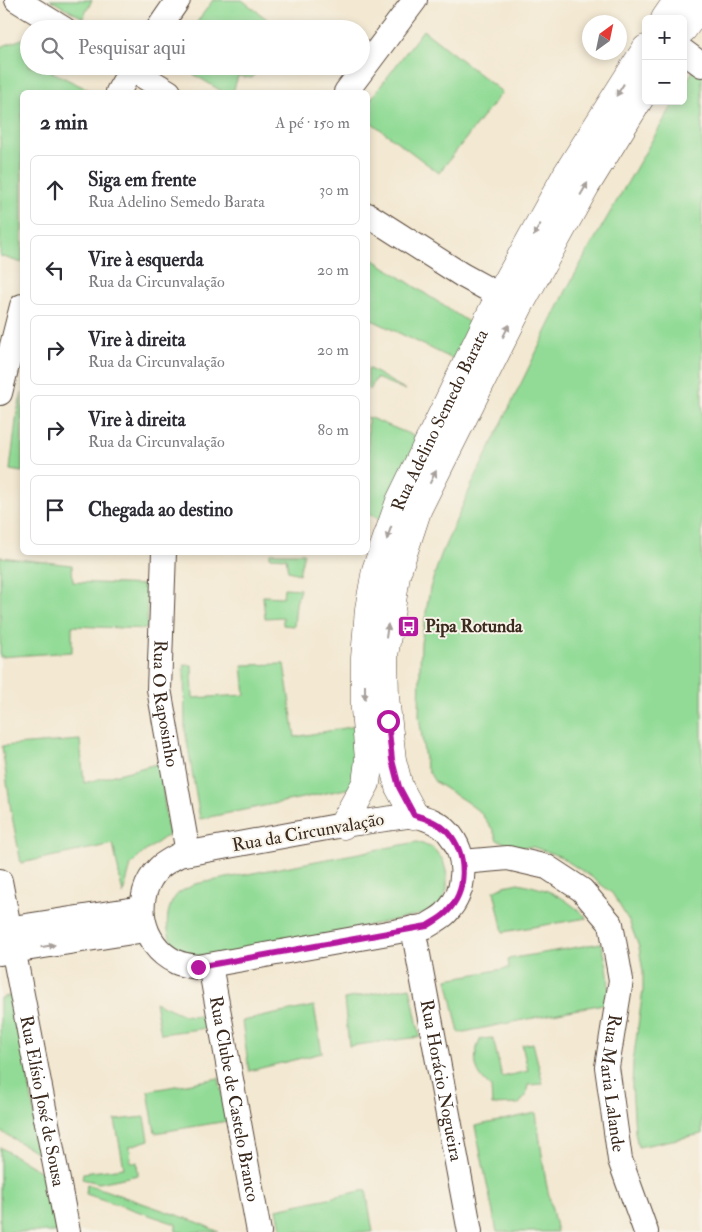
<!DOCTYPE html>
<html lang="pt">
<head>
<meta charset="utf-8">
<style>
  body { margin:0; font-family:"IM FELL Double Pica",serif; background:#f7f7f7; color:#2b2b33 }
  .controls { position:absolute; right:15px; top:15px; display:grid; overflow:hidden; border-radius:8px; box-shadow:0 2px 8px #0003 }
  .controls button { width:45px; height:45px; display:grid; place-items:center; padding:0; border:0; border-bottom:1px solid #e1e1e2; background:#fff; color:#2b2b33; font:25px sans-serif }
  .compass { position:absolute; left:582px; top:15px; width:45px; height:45px; border-radius:50%; background:#fff; box-shadow:0 2px 8px #0003; rotate:33deg }
  .stop { position:absolute; width:15px; height:15px; margin:-11px; border:4px solid #b5179e; border-radius:50%; background:#fff }
  .stop.end { background:#b5179e; border-color:#fff; box-shadow:0 1px 5px #0008 }
  .list { margin:0; padding:0; list-style:none }
  h2 { display:flex; justify-content:space-between; align-items:center; height:65px; margin:0; padding:0 20px; font-size:21px }
  h2 small { font-size:16px; font-weight:400; color:#7c7c81 }
  .list li { display:grid; grid-template-columns:32px 1fr auto; gap:15px; align-items:center; box-sizing:border-box; height:70px; margin:0 10px 10px; padding:0 10px; border:1px solid #e1e1e2; border-radius:8px }
  .list b { display:block; font-size:19px; white-space:nowrap }
  .list p { margin:0; font-size:16px; white-space:nowrap; color:#7c7c81 }
  .list em { font-size:16px; font-style:normal; color:#7c7c81 }
  .icon { flex:none; width:28px; height:28px; fill:none; stroke:currentColor; stroke-width:2; stroke-linecap:round; stroke-linejoin:round }
  .map { position:relative; flex:none; width:702px; height:1232px; overflow:hidden }
  .search { position:absolute; background:#fff; box-shadow:0 2px 8px #0003; left:20px; top:20px; width:350px; height:55px; display:flex; align-items:center; gap:12px; box-sizing:border-box; padding:0 18px; border-radius:28px; color:#7c7c81; font-size:19px }
  .panel { position:absolute; background:#fff; box-shadow:0 2px 8px #0003; left:20px; top:90px; width:350px; height:465px; border-radius:8px }
  .map>svg:first-child { display:block }
</style>
</head>
<body>
<div class="map">
<svg width="702" height="1232" viewBox="0 0 702 1232">
  <rect width="100%" height="100%" fill="#f7f3e8"/>
  <filter id="ink" filterUnits="userSpaceOnUse"><feTurbulence type="fractalNoise" baseFrequency=".02" numOctaves="2"/><feDisplacementMap in="SourceGraphic" scale="10" xChannelSelector="R" yChannelSelector="G"/><feConvolveMatrix kernelMatrix="1 2 1 2 8 2 1 2 1" color-interpolation-filters="sRGB"/></filter>
  <filter id="wash" filterUnits="userSpaceOnUse"><feTurbulence type="fractalNoise" baseFrequency=".0096" numOctaves="4" result="noise"/><feDisplacementMap in="SourceGraphic" scale="20" xChannelSelector="R" yChannelSelector="G"/><feGaussianBlur stdDeviation="1.12" result="paint"/><feColorMatrix in="noise" values="0 0 0 0 0 0 0 0 0 0 0 0 0 0 0 0 0 1.4 0 .05"/><feComposite in="paint" operator="in"/></filter>
  <g filter="url(#wash)">
    <rect width="100%" height="100%" fill="#f3e8d1"/>
    <g fill="#92db96" stroke="#66825a">
      <polygon points="50,0 92,0 83,18"/>
      <polygon points="213,0 242,0 280,29 192,29"/>
      <polygon points="423,30 502,92 439,173 368,120 368,108 370,100"/>
      <polygon points="25,38 29,41 29,66 52,66 50,71 93,92 22,92 22,263 0,256 0,47"/>
      <polygon points="702,55 702,1134 638,1147 635,1132 632,1086 633,1062 643,990 643,972 639,947 629,921 612,893 590,876 559,856 533,847 516,847 497,840 493,830 480,812 465,801 435,782 426,767 419,716 420,667 421,643 430,588 441,555 473,482 568,287 590,247 675,101 683,101 683,88"/>
      <polygon points="180,66 259,66 252,78 238,76 233,92 223,92"/>
      <polygon points="368,256 473,325 457,361 368,318"/>
      <polygon points="368,368 406,390 376,378 370,390 368,389"/>
      <polygon points="22,392 22,472 10,470 17,413"/>
      <polygon points="368,417 419,438 382,520 368,514"/>
      <polygon points="270,553 304,553 299,574 288,571 286,558 270,557"/>
      <polygon points="0,557 72,565 73,582 147,585 147,629 72,626 72,652 0,657"/>
      <polygon points="284,588 300,589 296,604 294,626 283,625 283,617 265,618 263,596 283,597"/>
      <polygon points="284,664 295,737 356,726 360,762 351,788 200,819 185,729 184,665 192,665 193,698 245,695 242,665"/>
      <polygon points="80,740 84,783 160,763 168,835 143,853 131,865 123,894 113,844 21,863 11,811 2,746"/>
      <path d="M417,842L433,848L443,860L447,875V890L439,906L423,914L204,960C194,957 180,954 174,944C164,932 166,909 175,897C179,891 189,888 195,884Z"/>
      <path d="M518,883C551,890 562,895 587,918L503,932L494,891L504,886Z"/>
      <path d="M601,943C608,964 610,981 608,1003L459,1033L447,979L509,968L508,959Z"/>
      <polygon points="410,987 420,1037 349,1046 344,999"/>
      <polygon points="12,995 16,1004 41,1155 0,1131 0,998"/>
      <polygon points="155,1002 184,1015 210,1017 214,1027 161,1034"/>
      <polygon points="314,1006 322,1053 249,1071 242,1021"/>
      <path d="M493,1038L502,1077L528,1071L522,1045L533,1043L543,1084L528,1085L526,1096L519,1104L492,1105L491,1087C474,1074 472,1059 480,1039Z"/>
      <polygon points="219,1078 227,1121 155,1133 148,1091"/>
      <polygon points="536,1113 546,1182 557,1232 497,1232 475,1126"/>
      <polygon points="145,1117 149,1140 130,1146 131,1162 137,1162 138,1175 99,1183 82,1179 83,1173 124,1168 115,1120"/>
      <polygon points="0,1147 46,1175 57,1232 0,1232"/>
      <polygon points="87,1184 197,1222 219,1232 176,1232 176,1224 86,1194"/>
      <polygon points="366,1190 373,1232 282,1232 277,1209"/>
    </g>
  </g>
  <g filter="url(#ink)">
    <g fill="none" stroke-linecap="round" stroke-linejoin="round">
      <defs>
        <g id="minor">
          <polyline points="17,0 64,29"/>
          <polyline points="158,29 178,0"/>
          <polyline points="683,51 702,65"/>
          <polyline points="126,66 169,92"/>
          <polyline points="118,92 133,66"/>
          <polyline points="346,92 415,0"/>
          <polyline points="368,215 462,275 515,304"/>
          <polyline points="0,393 22,306"/>
          <path id="s1" d="M164,552L159,689L188,853"/>
          <path d="M414,815C426,818 439,822 448,832C468,855 467,891 446,913C441,918 433,922 427,926L198,967C191,966 182,965 176,962C140,945 131,896 159,868C164,863 172,859 179,855L343,825Z"/>
          <path id="s2" d="M462,862L508,858L547,867L582,890L611,924L621,980L607,1067L620,1160L646,1232"/>
          <path id="s3" d="M0,881L68,1232"/>
          <path id="s4" d="M413,928L470,1232"/>
          <polyline points="0,930 142,908"/>
          <polyline points="0,953 145,930"/>
          <path id="s5" d="M210,965L259,1232"/>
        </g>
        <g id="major">
          <polyline points="665,19 678,0"/>
          <polyline points="683,29 702,3"/>
          <polyline points="414,815 399,787 392,760 385,697 384,656 396,575 418,508 519,306 586,185 646,88"/>
          <path id="s6" d="M343,825L366,783L369,760L365,709V658L369,609L376,570L400,501L500,295L567,174L646,49"/>
        </g>
      </defs>
      <use href="#minor" stroke="#574639" stroke-width="26"/>
      <use href="#major" stroke="#574639" stroke-width="29"/>
      <use href="#minor" stroke="#fff" stroke-width="24"/>
      <use href="#major" stroke="#fff" stroke-width="28"/>
    </g>
    <defs><path id="oneway-solid" d="M-6-.8H1V-3.2L6.5 0L1 3.2V.8H-6Z" transform="scale(1.25)"/></defs>
    <g fill="#a79f9a">
      <use href="#oneway-solid" transform="translate(620 90) rotate(122)"/>
      <use href="#oneway-solid" transform="translate(584 189) rotate(-60)"/>
      <use href="#oneway-solid" transform="translate(537 230) rotate(119)"/>
      <use href="#oneway-solid" transform="translate(506 331) rotate(-63)"/>
      <use href="#oneway-solid" transform="translate(433 477) rotate(-63)"/>
      <use href="#oneway-solid" transform="translate(389 533) rotate(109)"/>
      <use href="#oneway-solid" transform="translate(387 631) rotate(-82)"/>
      <use href="#oneway-solid" transform="translate(365 692) rotate(90)"/>
      <use href="#oneway-solid" transform="translate(48 946) rotate(-9)"/>
    </g>
  </g>
  <g fill="none" stroke-linecap="round" stroke-linejoin="round" filter="url(#ink)">
    <path stroke="#b5179e" stroke-width="6" d="M198,967L427,926C433,922 441,918 446,913C468,891 468,855 448,832C439,823 426,818 414,815L399,787L392,760L388,721"/>
  </g>
  <defs>
    <symbol id="bus-square" viewBox="-11 -11 22 22"><rect x="-9" y="-9" width="18" height="18" rx="4" fill="#b5179e" stroke="#f7f3e8"/><path d="M-5-6H5V4H4V6H2V4H-2V6H-4V4H-5ZM-3.5-4V0h7V-4ZM-3.5 1.2v1.5H-2V1.2ZM2 1.2v1.5H3.5V1.2Z" fill="#fff"/></symbol>
  </defs>
  <g fill-rule="evenodd">
    <use href="#bus-square" x="396" y="614" width="25" height="25"/>
  </g>
  <g text-anchor="middle" stroke-width="4" stroke-linejoin="round" paint-order="stroke">
    <g font-size="18" fill="#3b2a1e" stroke="#f7f3e8">
      <text dy="6" stroke="none"><textPath href="#s6" startOffset="425">Rua Adelino Semedo Barata</textPath></text>
      <text dy="6" stroke="none"><textPath href="#s1" startOffset="152">Rua O Raposinho</textPath></text>
      <text transform="translate(308 832) rotate(-10)" y="6">Rua da Circunvalação</text>
      <text dy="6" stroke="none"><textPath href="#s4" startOffset="155">Rua Horácio Nogueira</textPath></text>
      <text dy="6" stroke="none"><textPath href="#s2" startOffset="334">Rua Maria Lalande</textPath></text>
      <text dy="6" stroke="none"><textPath href="#s5" startOffset="136">Rua Clube de Castelo Branco</textPath></text>
      <text dy="6" stroke="none"><textPath href="#s3" startOffset="224">Rua Elísio José de Sousa</textPath></text>
    </g>
    <g font-size="18" font-weight="bold" fill="#3b2a1e" stroke="#f7f3e8" text-anchor="start">
      <text x="425" y="632">Pipa Rotunda</text>
    </g>
  </g>
</svg>
<div class="controls">
<button>+</button>
<button>−</button>
</div>
<svg class="compass" viewBox="-18 -18 36 36"><path d="M0-13l5 13h-10z" fill="#e53935"/><path d="M0 13l5-13h-10z" fill="#7c7c81"/></svg>
<div class="stop" style="left:388px;top:721px"></div>
<div class="stop end" style="left:198px;top:967px"></div>
<div class="search"><svg class="icon" aria-label="search" viewBox="0 0 24 24"><circle cx="10" cy="10" r="6"/><path d="M15 15l6 6"/></svg>Pesquisar aqui</div>
<section class="panel">
<h2>2 min<small>A pé · 150 m</small></h2>
<ul class="list">
<li><svg class="icon" aria-label="ahead" viewBox="0 0 24 24"><path d="M12 20V5M6 11l6-6 6 6"/></svg><div><b>Siga em frente</b><p>Rua Adelino Semedo Barata</p></div><em>30 m</em></li>
<li><svg class="icon" aria-label="left" viewBox="0 0 24 24"><path d="M17 20v-9H6M10 6l-5 5 5 5"/></svg><div><b>Vire à esquerda</b><p>Rua da Circunvalação</p></div><em>20 m</em></li>
<li><svg class="icon" aria-label="right" viewBox="0 0 24 24"><path d="M7 20v-9h11M14 6l5 5-5 5"/></svg><div><b>Vire à direita</b><p>Rua da Circunvalação</p></div><em>20 m</em></li>
<li><svg class="icon" aria-label="right" viewBox="0 0 24 24"><path d="M7 20v-9h11M14 6l5 5-5 5"/></svg><div><b>Vire à direita</b><p>Rua da Circunvalação</p></div><em>80 m</em></li>
<li><svg class="icon" aria-label="arrive" viewBox="0 0 24 24"><path d="M6 21V4h12l-3 4 3 4H6"/></svg><div><b>Chegada ao destino</b></div></li>
</ul>
</section>
</div>
</body>
</html>
